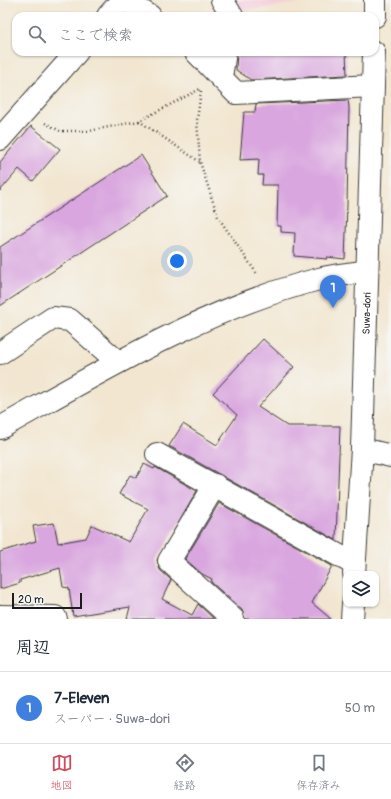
<!DOCTYPE html>
<html lang="ja">
<head>
<meta charset="utf-8">
<style>
  body { margin:0; font-family:Pangolin,"Klee One",sans-serif; background:#f2f2f3; color:#1f2937 }
  .controls { position:absolute; right:12px; bottom:12px; display:grid; overflow:hidden; border-radius:8px; box-shadow:0 1px 3px #0004 }
  .controls button { width:36px; height:36px; display:grid; place-items:center; padding:0; border:0; border-bottom:1px solid #e0e1e3; background:#fff; color:#1f2937; font:20px sans-serif }
  .scale { position:absolute; left:12px; bottom:10px; width:70px; box-sizing:border-box; padding-left:4px; border:2px solid #1c1c1c; border-top:0; font-size:11px; line-height:14px; white-space:nowrap; color:#1c1c1c; -webkit-text-stroke:3px #f6f6f2; paint-order:stroke }
  .you { position:absolute; left:177px; top:261px; width:14px; height:14px; margin:-10px; border:3px solid #fff; border-radius:50%; background:#1a73e8; box-shadow:0 0 0 6px #1a73e833 }
  .badge { display:grid; place-items:center; width:26px; height:26px; border-radius:50%; background:#d1495b; color:#fff; font-size:13px; font-weight:700 }
  .pin { position:absolute; translate:-50% -33px; filter:drop-shadow(0 1px 2px #0008) }
  .pin::after { content:''; position:absolute; top:21px; width:14px; height:12px; background:inherit; clip-path:polygon(0 0,100% 0,50% 100%) }
  .list { margin:0; padding:0; list-style:none }
  h2 { display:flex; justify-content:space-between; align-items:center; height:52px; margin:0; padding:0 16px; font-size:17px }
  h2 small { font-size:13px; font-weight:400; color:#747a83 }
  .list li { display:grid; grid-template-columns:26px 1fr auto; gap:12px; align-items:center; box-sizing:border-box; height:72px; padding:0 16px; border-top:1px solid #e0e1e3 }
  .list b { display:block; font-size:15px; white-space:nowrap }
  .list p { margin:0; font-size:13px; white-space:nowrap; color:#747a83 }
  .list em { font-size:13px; font-style:normal; color:#747a83 }
  .icon { flex:none; width:22px; height:22px; fill:none; stroke:currentColor; stroke-width:2; stroke-linecap:round; stroke-linejoin:round }
  .map { position:relative; flex:none; width:391px; height:619px; overflow:hidden }
  .search { position:absolute; background:#fff; box-shadow:0 1px 3px #0004; left:12px; right:12px; top:12px; height:44px; display:flex; align-items:center; gap:10px; box-sizing:border-box; padding:0 14px; border-radius:12px; color:#747a83; font-size:15px }
  .sheet { height:124px; background:#fff }
  nav { display:flex; justify-content:space-around; align-items:center; box-sizing:border-box; height:56px; border-top:1px solid #e0e1e3; background:#fff; font-size:11px; color:#747a83 }
  nav a { display:grid; justify-items:center; gap:2px }
  nav .on { color:#d1495b }
  .map>svg:first-child { display:block }
</style>
</head>
<body>
<div class="map">
<svg width="391" height="619" viewBox="0 0 391 619">
  <rect width="100%" height="100%" fill="#f6f6f2"/>
  <filter id="ink" filterUnits="userSpaceOnUse"><feTurbulence type="fractalNoise" baseFrequency=".025" numOctaves="2"/><feDisplacementMap in="SourceGraphic" scale="8" xChannelSelector="R" yChannelSelector="G"/><feConvolveMatrix kernelMatrix="1 2 1 2 8 2 1 2 1" color-interpolation-filters="sRGB"/></filter>
  <filter id="wash" filterUnits="userSpaceOnUse"><feTurbulence type="fractalNoise" baseFrequency=".012" numOctaves="4" result="noise"/><feDisplacementMap in="SourceGraphic" scale="16" xChannelSelector="R" yChannelSelector="G"/><feGaussianBlur stdDeviation="0.9" result="paint"/><feColorMatrix in="noise" values="0 0 0 0 0 0 0 0 0 0 0 0 0 0 0 0 0 1.4 0 .05"/><feComposite in="paint" operator="in"/></filter>
  <g filter="url(#wash)">
    <rect width="100%" height="100%" fill="#f2e6d0"/>
    <polygon fill="#f4cfde" points="227,0 320,0 234,12"/>
    <g id="blocks">
      <g fill="#d9a6df">
        <polygon points="237,52 346,52 347,75 251,80 236,70"/>
        <polygon points="348,100 349,107 347,205 345,259 327,257 327,259 294,256 295,233 281,232 281,226 277,226 278,185 262,185 263,175 258,175 259,159 240,160 244,112 255,112 256,104"/>
        <polygon points="31,126 60,149 33,181 19,169 0,191 0,162"/>
        <polygon points="141,155 167,196 0,306 0,247"/>
        <polygon points="263,339 294,367 258,407 287,426 340,426 336,540 169,446 183,424 217,445 237,415 213,393"/>
        <polygon points="144,464 154,469 155,467 197,491 157,560 160,570 171,580 162,599 192,615 198,604 214,619 127,619 130,607 73,616 69,588 63,587 60,568 20,580 20,583 0,589 0,552 36,541 33,526 54,523 58,543 86,538 92,525 129,542 148,509 119,494 130,475 136,478"/>
        <polygon points="219,503 332,566 312,603 331,619 245,619 242,610 211,582 212,579 202,574 185,559"/>
      </g>
    </g>
  </g>
  <g filter="url(#ink)">
    <use href="#blocks" fill-opacity="0" stroke="#3c3a37" stroke-width="1"/>
    <g fill="none" stroke-linecap="round" stroke-linejoin="round">
      <defs>
        <g id="minor">
          <polyline points="124,0 150,16"/>
          <polyline points="222,0 232,16"/>
          <polyline points="108,16 122,0"/>
          <polyline points="375,16 375,0"/>
          <polyline points="196,52 236,93 373,86"/>
          <polyline points="221,77 225,52"/>
          <polyline points="0,139 77,52"/>
          <polyline points="0,353 53,318 70,320 118,362"/>
          <path d="M0,428C102,371 204,309 319,279C334,275 351,274 367,271"/>
          <polyline points="362,449 391,456"/>
          <polyline points="157,454 354,564"/>
          <polyline points="215,485 169,561 233,619"/>
          <path id="s1" d="M354,574L362,449L374,52"/>
          <polyline points="0,616 55,617 56,619"/>
          <polyline points="352,619 353,604"/>
        </g>
      </defs>
      <use href="#minor" stroke="#3c3a37" stroke-width="24"/>
      <g stroke="#3c3a37" stroke-width="2.5" stroke-dasharray="1 3" stroke-linecap="butt">
        <polyline points="201,91 197,120 200,162 218,217 257,274"/>
        <polyline points="139,121 200,162"/>
        <polyline points="45,123 60,131 89,131 139,121 200,89"/>
      </g>
      <use href="#minor" stroke="#fff" stroke-width="22"/>
    </g>
  </g>
  <g text-anchor="middle" stroke-width="3" stroke-linejoin="round" paint-order="stroke">
    <g font-size="10" fill="#1c1c1c" stroke="#f6f6f2">
      <text dy="4" stroke="none"><textPath href="#s1" startOffset="261">Suwa-dori</textPath></text>
    </g>
  </g>
</svg>
<div class="controls">
<button><svg class="icon" aria-label="layers" viewBox="0 0 24 24"><path d="M12 4l9 5-9 5-9-5zM3 14l9 5 9-5"/></svg></button>
</div>
<div class="scale">20 m</div>
<div class="you"></div>
<div class="pin badge" style="left:333px;top:308px;background:#3f7fe0">1</div>
<div class="search"><svg class="icon" aria-label="search" viewBox="0 0 24 24"><circle cx="10" cy="10" r="6"/><path d="M15 15l6 6"/></svg>ここで検索</div>
</div>
<section class="sheet">
<h2>周辺<small></small></h2>
<ul class="list">
<li><span class="badge" style="background:#3f7fe0">1</span><div><b>7-Eleven</b><p>スーパー · Suwa-dori</p></div><em>50 m</em></li>
</ul>
</section>
<nav>
<a class="on"><svg class="icon" aria-label="map" viewBox="0 0 24 24"><path d="M3 6l6-2 6 2 6-2v14l-6 2-6-2-6 2zM9 4v14M15 6v14"/></svg>地図</a>
<a><svg class="icon" aria-label="directions" viewBox="0 0 24 24"><path d="M12 3l9 9-9 9-9-9zM9 14v-3h6M13 9l2 2-2 2"/></svg>経路</a>
<a><svg class="icon" aria-label="saved" viewBox="0 0 24 24"><path d="M7 4h10v16l-5-4-5 4z"/></svg>保存済み</a>
</nav>
</body>
</html>
